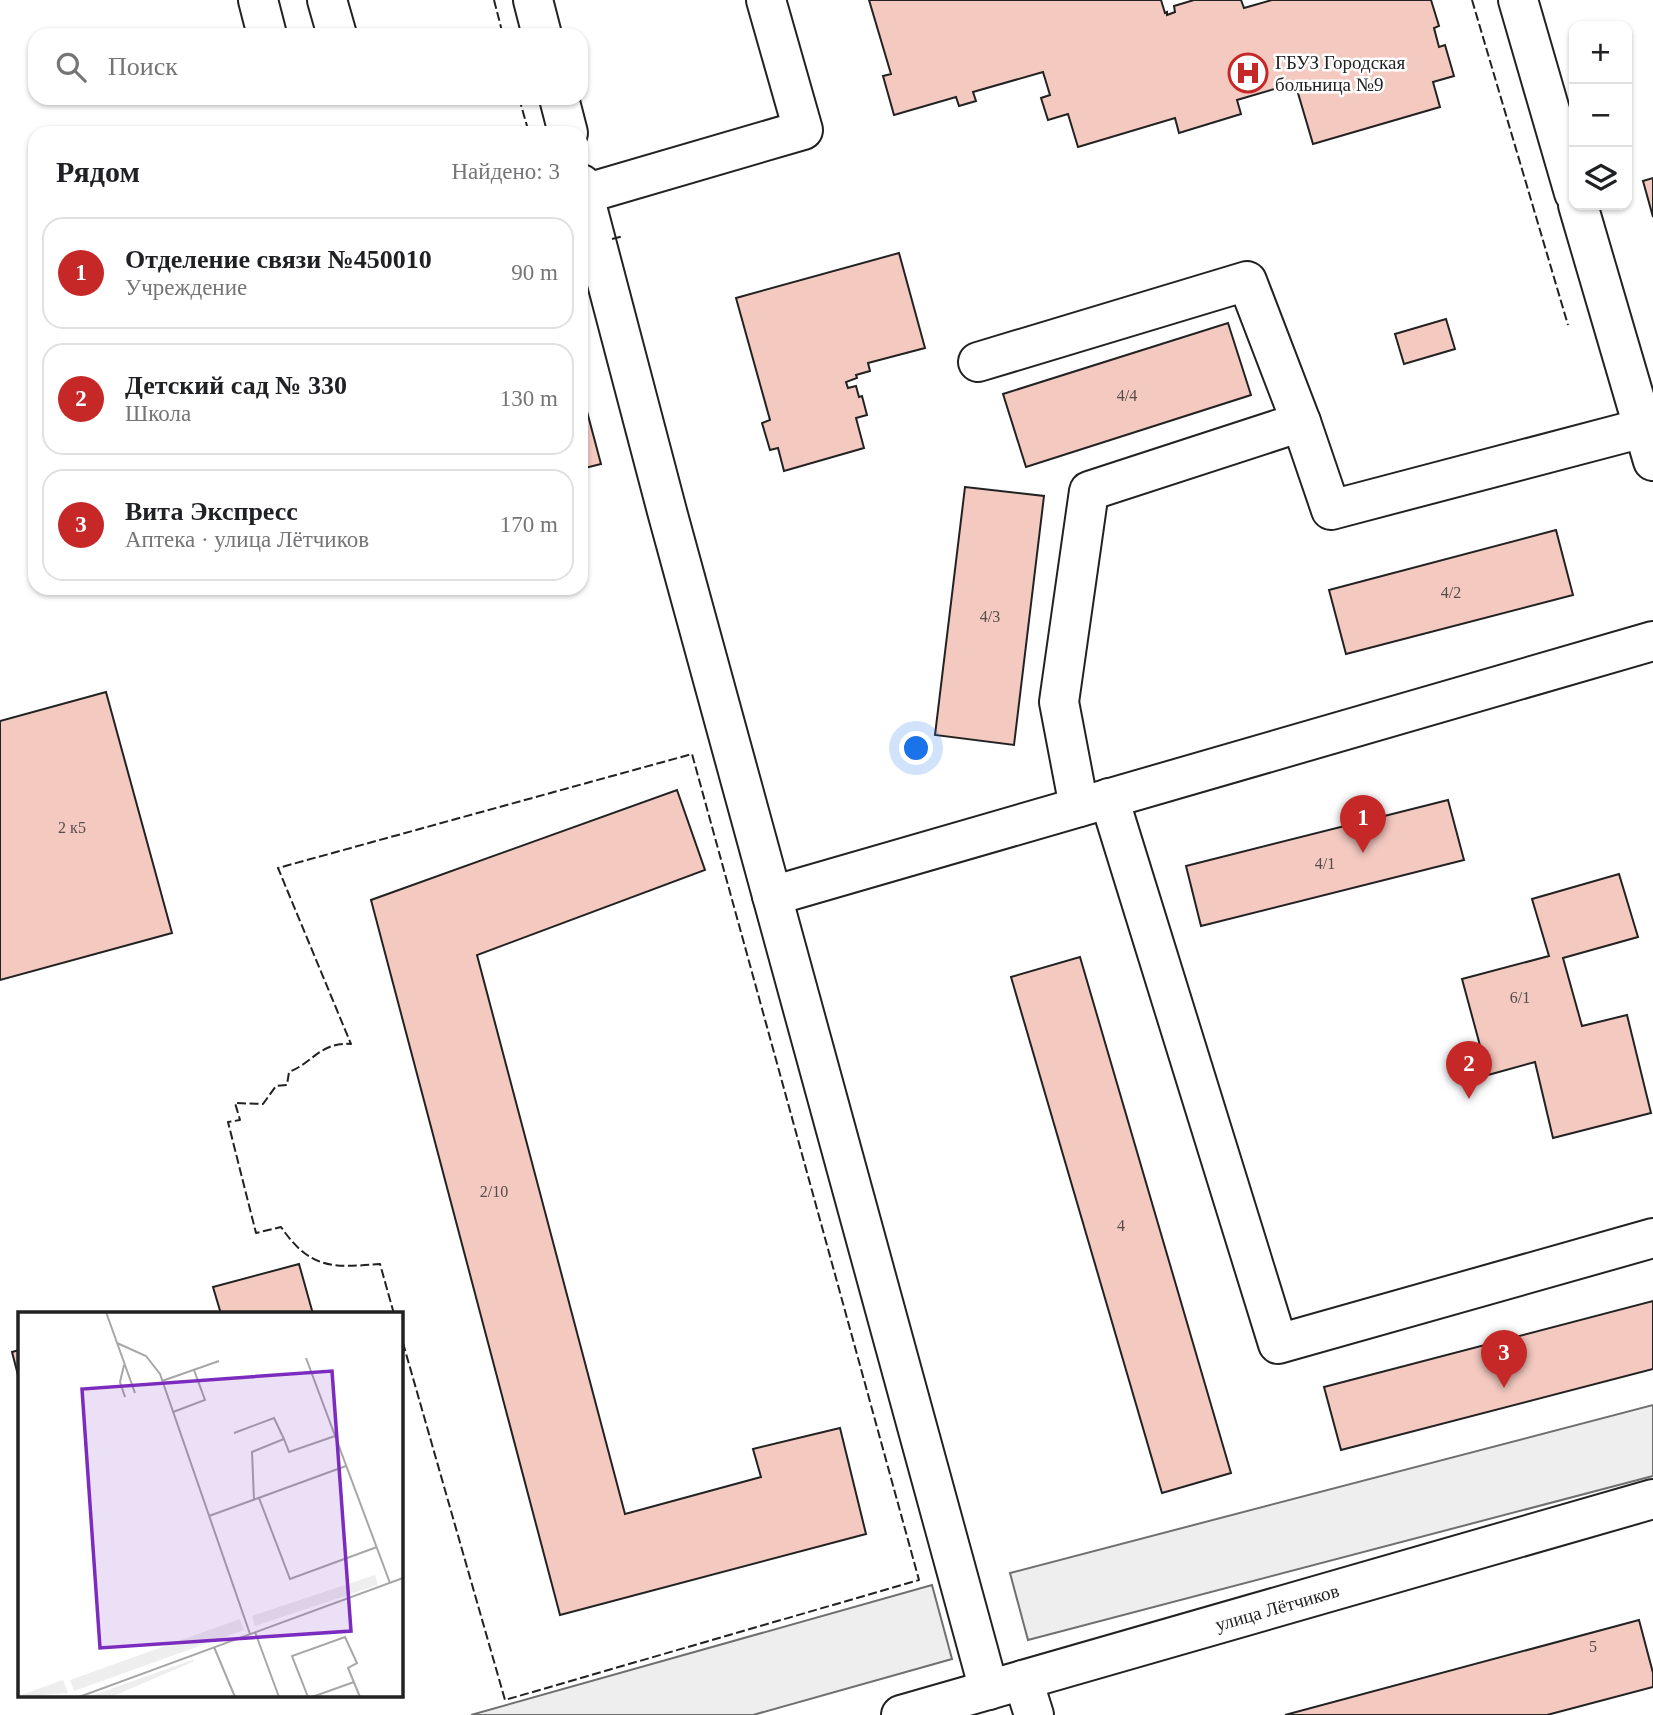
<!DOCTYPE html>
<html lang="ru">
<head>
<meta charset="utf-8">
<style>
  body { margin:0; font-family:"Times New Roman",serif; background:#f2f2f2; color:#202124 }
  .controls { position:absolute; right:21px; top:21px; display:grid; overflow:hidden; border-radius:14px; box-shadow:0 2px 5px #0004 }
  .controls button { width:63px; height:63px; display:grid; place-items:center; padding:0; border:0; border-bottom:2px solid #e0e0e0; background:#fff; color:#202124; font:35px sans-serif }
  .you { position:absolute; left:917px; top:749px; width:24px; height:24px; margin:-18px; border:5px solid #fff; border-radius:50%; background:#1a73e8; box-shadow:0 0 0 10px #1a73e833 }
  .badge { display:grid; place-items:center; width:46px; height:46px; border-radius:50%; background:#c62828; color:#fff; font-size:23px; font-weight:700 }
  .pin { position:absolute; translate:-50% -58px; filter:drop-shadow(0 2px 4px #0008) }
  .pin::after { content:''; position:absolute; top:37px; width:24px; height:21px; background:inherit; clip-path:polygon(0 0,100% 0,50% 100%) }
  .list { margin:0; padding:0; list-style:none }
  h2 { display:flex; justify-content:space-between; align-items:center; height:91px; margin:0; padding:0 28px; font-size:30px }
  h2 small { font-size:23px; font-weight:400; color:#757577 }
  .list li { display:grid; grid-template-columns:46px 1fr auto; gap:21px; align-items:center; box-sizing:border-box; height:112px; margin:0 14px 14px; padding:0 14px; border:2px solid #e0e0e0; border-radius:21px }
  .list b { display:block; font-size:26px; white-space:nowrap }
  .list p { margin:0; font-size:23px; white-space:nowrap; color:#757577 }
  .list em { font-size:23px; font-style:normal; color:#757577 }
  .icon { flex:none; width:38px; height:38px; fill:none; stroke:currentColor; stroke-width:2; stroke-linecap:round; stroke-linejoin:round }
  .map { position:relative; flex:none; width:1653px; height:1715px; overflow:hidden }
  .search { position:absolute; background:#fff; box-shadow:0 2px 5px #0004; left:28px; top:28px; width:560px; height:77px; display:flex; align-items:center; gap:18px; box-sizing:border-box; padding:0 24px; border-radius:21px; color:#757577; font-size:26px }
  .panel { position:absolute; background:#fff; box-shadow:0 2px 5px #0004; left:28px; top:126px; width:560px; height:469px; border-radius:21px }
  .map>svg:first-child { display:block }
</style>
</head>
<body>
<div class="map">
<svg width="1653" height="1715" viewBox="0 0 1653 1715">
  <rect width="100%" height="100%" fill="#fff"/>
  <g fill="#eee" stroke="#6f6f6f" stroke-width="2">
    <polygon points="1653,1405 1653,1476 1028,1640 1010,1573"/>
    <polygon points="932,1585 952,1659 753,1715 471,1715"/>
  </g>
  <g fill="#f3c9c0" stroke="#222" stroke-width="2">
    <polygon points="869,0 1161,0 1165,13 1167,12 1167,15 1175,12 1174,6 1194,0 1241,0 1244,8 1272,0 1431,0 1439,26 1434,28 1439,47 1445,45 1454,76 1433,82 1440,107 1313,144 1295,83 1237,100 1241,114 1179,133 1175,118 1078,147 1068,114 1048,120 1041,98 1050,95 1043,72 973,92 976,101 959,106 956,97 894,115 883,76 891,74"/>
    <polygon points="1653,178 1653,217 1643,181"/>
    <polygon points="899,253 925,348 868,363 870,371 856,375 857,378 846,382 848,388 856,386 859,397 862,396 867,415 856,418 864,448 784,471 778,448 770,450 762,423 770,420 736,298"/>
    <polygon points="1446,319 1455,349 1404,364 1395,334"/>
    <polygon points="1228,323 1251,395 1026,467 1003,394"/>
    <polygon points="581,389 601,464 581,469"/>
    <polygon points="965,487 1044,496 1014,745 935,735"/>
    <polygon points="1556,530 1573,595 1346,654 1329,590"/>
    <polygon points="106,692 172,933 0,980 0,721"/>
    <polygon points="677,790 705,870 477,955 625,1514 761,1477 753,1449 840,1428 866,1534 560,1615 371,900"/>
    <polygon points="1448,800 1464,860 1201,926 1186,866"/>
    <polygon points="1619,874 1638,937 1563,958 1582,1026 1627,1015 1651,1113 1553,1138 1535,1062 1488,1075 1462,979 1549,956 1532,899"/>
    <polygon points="1080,957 1231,1473 1162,1493 1011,977"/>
    <polygon points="299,1264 313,1314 221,1314 213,1287"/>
    <polygon points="1653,1301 1653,1369 1341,1450 1324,1387"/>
    <polygon points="19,1350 19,1379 12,1352"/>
    <polygon points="1639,1620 1653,1673 1653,1687 1547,1715 1285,1715"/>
  </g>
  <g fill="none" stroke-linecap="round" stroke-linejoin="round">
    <defs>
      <g id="minor">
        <polyline points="258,0 267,35"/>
        <polyline points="327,0 337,35"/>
        <polyline points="533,0 542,35"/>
        <polyline points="1518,0 1574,193"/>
        <polyline points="559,98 568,133"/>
        <polyline points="581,184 668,515 989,1690"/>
        <polyline points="584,194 803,130 766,0"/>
        <polyline points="1578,205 1653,461"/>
        <polyline points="978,362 1247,281 1301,422 1089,491 1059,702 1079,807"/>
        <polyline points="1301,422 1331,510 1643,428"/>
        <polyline points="1109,798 1278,1344 1653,1238"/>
        <polyline points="772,896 1653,641"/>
        <polyline points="1023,1680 1034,1715"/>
        <polyline points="901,1715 1653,1499"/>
      </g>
    </defs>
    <use href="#minor" stroke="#222" stroke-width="42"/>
    <use href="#minor" stroke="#fff" stroke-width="38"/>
    <g stroke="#222" stroke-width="2" stroke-dasharray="9 3.5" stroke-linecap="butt">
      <polyline points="494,0 503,35"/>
      <polyline points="1472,0 1568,325"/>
      <polyline points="519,98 529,133"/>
      <polyline points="612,239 624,236"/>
      <path d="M394,1314L380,1264C332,1268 310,1269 281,1227L256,1233L228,1122L240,1120L235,1103L263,1104L276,1086L287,1085L289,1072C314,1062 320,1042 351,1044L278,868L692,754L919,1580L505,1700L401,1336"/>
    </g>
  </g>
  <defs>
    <symbol id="hospital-ring" viewBox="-11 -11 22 22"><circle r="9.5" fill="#fff" stroke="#c62828" stroke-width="1.5"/><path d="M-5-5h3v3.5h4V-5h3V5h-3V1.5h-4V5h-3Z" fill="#c62828"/></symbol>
  </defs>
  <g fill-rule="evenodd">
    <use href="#hospital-ring" x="1226" y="51" width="44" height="44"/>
  </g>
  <g text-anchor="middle" stroke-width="5" stroke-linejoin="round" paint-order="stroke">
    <g font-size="16" fill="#564c4a">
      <text x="1127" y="401">4/4</text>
      <text x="1451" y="598">4/2</text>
      <text x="990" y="622">4/3</text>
      <text x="72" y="833">2 к5</text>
      <text x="1325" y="869">4/1</text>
      <text x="1520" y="1003">6/1</text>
      <text x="494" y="1197">2/10</text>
      <text x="1121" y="1231">4</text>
      <text x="1593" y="1652">5</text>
    </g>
    <g font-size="19" fill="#222" stroke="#fff" text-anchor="start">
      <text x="1275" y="69">ГБУЗ Городская<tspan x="1275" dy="22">больница №9</tspan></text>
    </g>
    <g font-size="19" fill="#222" stroke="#fff">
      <text transform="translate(1277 1607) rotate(-16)" y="7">улица Лётчиков</text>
    </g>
  </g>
  <g transform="translate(18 1312)">
    <rect width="385" height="385" fill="#fff"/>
    <path d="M357,263L360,273L237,314L234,304ZM222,307L226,318L56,379L52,368ZM174,348L177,349L93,385H70ZM45,368L50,381L0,385V384Z" fill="#eee"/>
    <path fill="none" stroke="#a7a7a7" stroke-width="2" d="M88,0L117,81M99,31L128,44L142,62L232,322M288,46L372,271M106,53L102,70L107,85M144,69L201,49M155,100L187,88L176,58M216,121L256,106L266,127L234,140L236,188M266,127L271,140L317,124M241,186L272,267L359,235M191,204L328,154M237,320L261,385M196,335L217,385M61,385L385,266M290,385L274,344L327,325L339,351L330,356L342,385M294,385L336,370"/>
    <path fill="#7b2cbf" fill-opacity="0.15" stroke="#7b2cbf" stroke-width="3.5" d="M314,59L333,319L82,336L64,77Z"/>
    <rect width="385" height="385" fill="none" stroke="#222" stroke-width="3.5"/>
  </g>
</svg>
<div class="controls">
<button>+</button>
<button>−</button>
<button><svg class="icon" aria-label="layers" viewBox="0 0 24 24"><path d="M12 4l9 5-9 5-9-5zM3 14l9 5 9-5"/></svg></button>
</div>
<div class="you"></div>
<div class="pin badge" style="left:1363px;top:853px">1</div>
<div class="pin badge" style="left:1469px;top:1099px">2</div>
<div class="pin badge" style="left:1504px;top:1388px">3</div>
<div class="search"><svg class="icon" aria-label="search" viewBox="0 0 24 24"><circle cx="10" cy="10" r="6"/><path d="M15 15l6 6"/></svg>Поиск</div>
<section class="panel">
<h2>Рядом<small>Найдено: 3</small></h2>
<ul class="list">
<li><span class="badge">1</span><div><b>Отделение связи №450010</b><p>Учреждение</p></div><em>90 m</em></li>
<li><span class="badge">2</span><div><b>Детский сад № 330</b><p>Школа</p></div><em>130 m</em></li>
<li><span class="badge">3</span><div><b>Вита Экспресс</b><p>Аптека · улица Лётчиков</p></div><em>170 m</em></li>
</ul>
</section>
</div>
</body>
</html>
